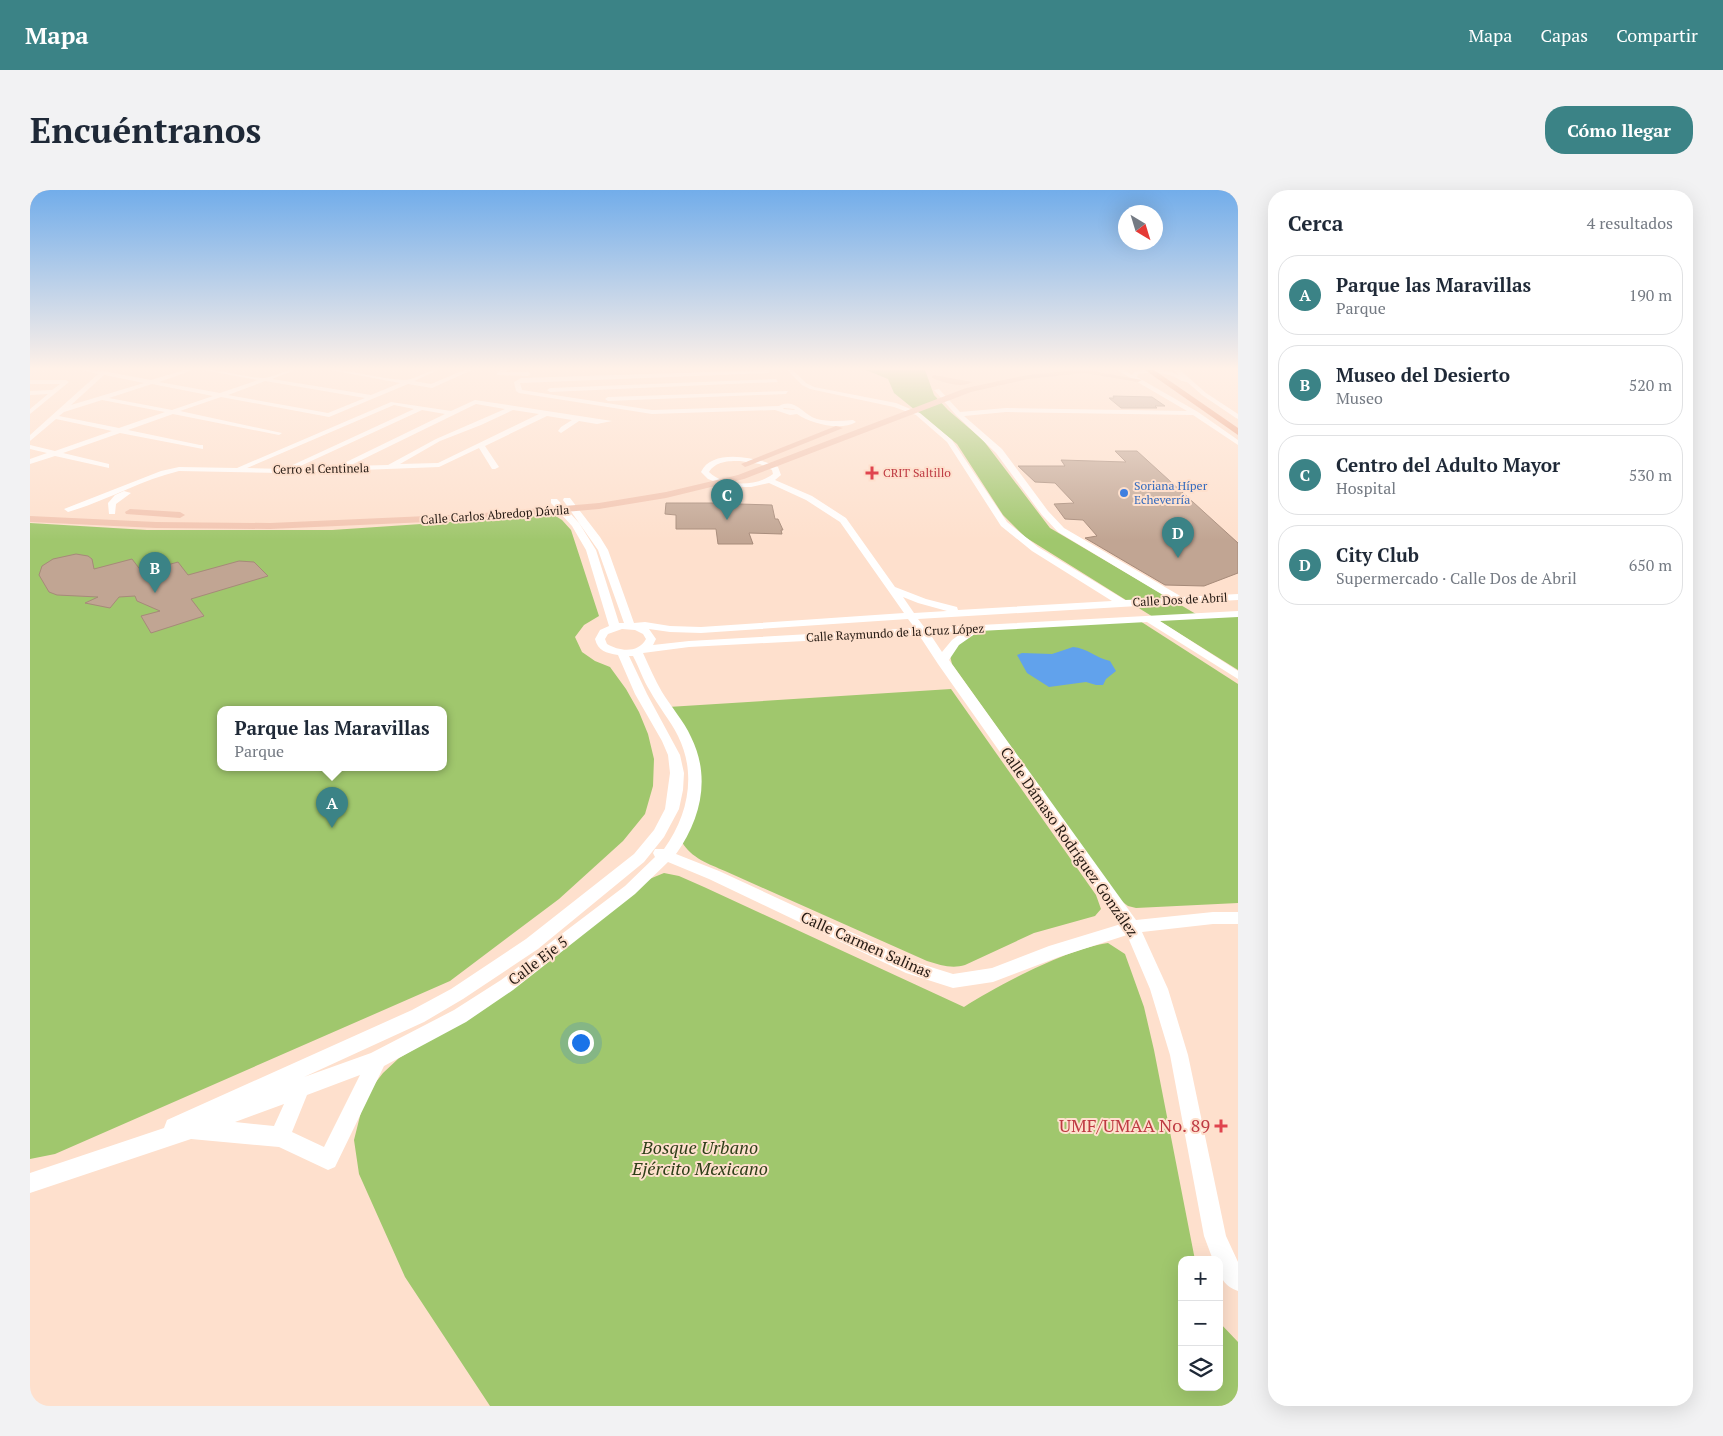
<!DOCTYPE html>
<html lang="es">
<head>
<meta charset="utf-8">
<style>
  body { margin:0; font-family:"PT Serif",serif; background:#f2f2f3; color:#1f2937 }
  .controls { position:absolute; right:15px; bottom:15px; display:grid; overflow:hidden; border-radius:10px; box-shadow:0 5px 20px #0002 }
  .controls button { width:45px; height:45px; display:grid; place-items:center; padding:0; border:0; border-bottom:1px solid #e0e1e3; background:#fff; color:#1f2937; font:25px sans-serif }
  .compass { position:absolute; left:1088px; top:15px; width:45px; height:45px; border-radius:50%; background:#fff; box-shadow:0 5px 20px #0002; rotate:142deg }
  .you { position:absolute; left:550px; top:852px; width:18px; height:18px; margin:-12px; border:4px solid #fff; border-radius:50%; background:#1a73e8; box-shadow:0 0 0 8px #1a73e833 }
  .badge { display:grid; place-items:center; width:32px; height:32px; border-radius:50%; background:#3b8386; color:#fff; font-size:16px; font-weight:700 }
  .pin { position:absolute; translate:-50% -41px; filter:drop-shadow(0 1px 2px #0008) }
  .pin::after { content:''; position:absolute; top:26px; width:18px; height:15px; background:inherit; clip-path:polygon(0 0,100% 0,50% 100%) }
  .popup { position:absolute; left:187px; top:516px; width:230px; height:65px; box-sizing:border-box; display:grid; place-content:center; border-radius:10px; background:#fff; filter:drop-shadow(0 1px 4px #0005); font-size:16px; white-space:nowrap; color:#747a83 }
  .popup b { font-size:19px; color:#1f2937 }
  .popup::after { content:''; position:absolute; left:50%; top:100%; margin-left:-10px; border:10px solid transparent; border-top-color:#fff }
  .list { margin:0; padding:0; list-style:none }
  h2 { display:flex; justify-content:space-between; align-items:center; height:65px; margin:0; padding:0 20px; font-size:21px }
  h2 small { font-size:16px; font-weight:400; color:#747a83 }
  .list li { display:grid; grid-template-columns:32px 1fr auto; gap:15px; align-items:center; box-sizing:border-box; height:80px; margin:0 10px 10px; padding:0 10px; border:1px solid #e0e1e3; border-radius:20px }
  .list b { display:block; font-size:19px; white-space:nowrap }
  .list p { margin:0; font-size:16px; white-space:nowrap; color:#747a83 }
  .list em { font-size:16px; font-style:normal; color:#747a83 }
  .icon { flex:none; width:28px; height:28px; fill:none; stroke:currentColor; stroke-width:2; stroke-linecap:round; stroke-linejoin:round }
  .map { position:relative; flex:none; width:1208px; height:1216px; overflow:hidden; border-radius:20px }
  header { display:flex; align-items:center; gap:30px; box-sizing:border-box; height:70px; padding:0 25px; background:#3b8386; color:#fff }
  header strong { font-size:24px }
  nav { display:flex; gap:28px; margin-inline-start:auto; font-size:18px }
  .intro { display:flex; align-items:center; justify-content:space-between; box-sizing:border-box; height:120px; padding:0 30px }
  h1 { margin:0; font-size:35px }
  .button { padding:12px 22px; border-radius:20px; background:#3b8386; color:#fff; font-size:18px; font-weight:700 }
  main { display:flex; gap:30px; padding:0 30px }
  aside { flex:1; background:#fff; border-radius:20px; box-shadow:0 5px 20px #0002 }
  .map>svg:first-child { display:block }
</style>
</head>
<body>
<header>
<strong>Mapa</strong>
<nav><a>Mapa</a><a>Capas</a><a>Compartir</a></nav>
</header>
<div class="intro"><h1>Encuéntranos</h1><a class="button">Cómo llegar</a></div>
<main>
<div class="map">
<svg width="1208" height="1216" viewBox="0 0 1208 1216">
  <rect width="100%" height="100%" fill="#fee0cd"/>
  <g fill="#a0c76d" fill-rule="evenodd">
    <polygon points="836,180 895,180 904,205 918,220 953,250 1020,338 1171,427 1208,425 1208,480 995,347 973,325 927,254 864,203 858,189"/>
    <path d="M524,325L532,330L541,340L569,426L554,435L545,447L552,462L565,471L580,477L596,499L609,522L618,544L624,569L623,596L615,624L593,651L529,709L420,791L25,964L0,969V333L117,340H302ZM191,519H413V577H191Z"/>
    <polygon points="1110,431 1208,494 1208,713 1106,718 1098,716 1090,710 922,474 920,466 922,458 946,443 957,440"/>
    <path d="M921,499L1066,705L1071,719L1065,726L1004,743L935,775C922,779 910,775 897,771L695,681C679,674 661,668 652,652L668,593L638,517Z"/>
    <path d="M634,683L649,686L674,697L934,817C968,795 1039,758 1078,753L1095,764L1114,817L1124,860L1165,1070H1152V1197H1189V1132L1208,1152V1216H460L375,1087L329,984L324,950L333,914L342,897L353,883L369,868L400,850L617,690Z"/>
  </g>
  <path fill="#61a2ec" d="M1043,457C1057,458 1066,468 1080,471L1086,481L1076,489L1073,495H1066L1056,492L1019,497L997,483L987,465L992,463L1022,464Z"/>
  <g fill="#c1a593" stroke="#a68a79">
    <polygon points="1083,206 1122,207 1135,216 1125,216 1127,218 1091,218 1079,208 1084,208"/>
    <polygon points="1085,261 1107,261 1208,353 1208,383 1174,396 1135,395 1055,348 1067,346 1053,330 1035,329 1024,314 1044,313 1025,293 1005,292 988,276 1035,276 1031,270 1096,272"/>
    <polygon points="696,308 703,308 709,314 742,315 745,329 748,329 753,340 751,340 752,344 719,343 723,354 688,354 686,339 646,339 646,325 635,324 636,313 685,313"/>
    <polygon points="46,364 58,366 62,369 64,379 102,369 112,382 148,372 158,385 209,371 224,372 238,386 161,409 174,426 121,443 111,426 130,421 107,411 105,406 89,407 80,418 55,413 68,407 27,405 19,402 9,385 12,376 23,369"/>
  </g>
  <g fill="none" stroke-linecap="round" stroke-linejoin="round">
    <g fill="#fff" fill-rule="evenodd">
      <path d="M52,180L73,181L121,190L154,180H163L129,192L190,203L228,190L174,180C194,180 217,188 234,188C245,187 254,180 265,180L242,189L341,205L370,193L300,180C325,180 349,189 374,190C386,190 396,180 408,180L384,191L401,194L434,180H442L402,198L378,194L299,227L191,207L150,221L252,243L249,245L143,224L98,240L170,255H173V259L90,243L33,263L79,274V278L25,266L0,274V269L17,263L0,259V255L25,261L82,241L26,229L0,251V245L68,184ZM74,185L114,193L41,215ZM235,191L335,208L298,223L198,205ZM122,194L183,206L142,220L79,208ZM72,210L135,222L89,238L29,226L34,222Z"/>
      <polygon points="471,180 478,180 475,182 498,182 501,184 498,186 467,185 467,183"/>
      <path d="M738,180L740,183L490,193L492,200L622,220L749,216C765,207 773,225 787,229C799,232 811,231 823,230L826,232C811,241 781,234 767,224L760,225L745,220L622,224L489,203L486,201L484,192L491,188ZM754,218L764,219L765,220L753,219Z"/>
      <path d="M757,180H763L776,193L784,197L866,213L890,223L922,250L977,332L1008,357L1095,410L1138,408L1028,342L1012,325L966,263L926,225L904,200L909,199L930,222L976,218L1157,221L1087,180H1094L1102,185L1104,182C1119,178 1135,179 1149,185L1144,180H1150L1176,203L1208,224V229L1206,228L1172,205L1157,192C1151,192 1148,188 1142,186C1131,182 1119,182 1108,184L1107,187L1168,222L1208,250V255L1163,225L976,222L934,226L972,259L1018,321L1034,338L1152,407L1208,404V410L888,429L895,438L1208,421V427L1130,431L1208,481V489L1117,432L949,441L929,455L919,470L1106,730L1183,722H1208V734H1183L1112,742L1138,799L1158,865L1196,1046L1208,1072V1101C1192,1095 1189,1086 1189,1070H1183L1174,1046L1140,865L1120,799L1097,745L1029,767L963,792L923,798L876,783L679,689L638,672L605,704L483,800L436,832L354,876L305,977L298,980L249,957L161,949L0,1003V983L134,938L137,930L382,820L421,799L496,749L604,664L624,640L635,619L640,583L638,565L632,551L605,504L588,465C576,463 568,461 565,449L570,440L579,436L556,360L542,336L521,313V309H527L549,333L566,360L589,433H594L568,360L533,310L534,308H540L570,347L578,360L604,433L615,432L640,436L671,437L874,423L810,332L776,310L739,293L721,297H699L678,289L671,282C682,257 730,268 748,277L751,285L745,290L782,306L816,328L865,397L896,409L927,417L928,420L1082,411L1002,361L971,336L917,252L886,225L864,217L780,199L772,195ZM710,271L730,274L742,280L743,284C726,297 694,297 679,282C686,271 698,271 710,271ZM873,407L888,413L917,421L884,423ZM878,429L885,438L659,451L623,455L626,449L619,439L640,442L671,443ZM592,439L605,440L613,444L616,449C608,464 589,461 577,454L575,449L578,444ZM933,442L922,450L912,462L900,444ZM889,445L908,474L1091,734L1019,756L962,778L923,784L888,773L689,681L646,664C671,629 681,587 661,547C654,531 641,517 632,502C625,490 619,476 613,463L659,457ZM599,466H603C609,477 613,490 620,501C628,516 640,530 648,546C667,584 658,626 634,659H625L623,663L625,667L595,696L471,790L424,820L341,863L274,887L394,832L433,809L508,759L614,672L634,647L649,619L653,600L654,583L650,565L617,504ZM330,885L294,957L262,942L277,905ZM254,914L244,936L205,932Z"/>
      <polygon points="746,189 748,192 520,202 517,200 520,198"/>
      <polygon points="0,190 36,190 39,192 0,224 0,219 18,204 0,205 0,201 22,200 30,194 0,194"/>
      <polygon points="758,201 756,204 578,211 575,209 578,207"/>
      <path d="M445,210L582,231L567,234L549,231L531,243L528,241L531,237L542,230L517,226L455,256L469,277L465,279H462L449,258L409,277L253,283L149,281C111,290 76,311 38,322L34,319L131,281L149,277L207,278L361,212L421,221ZM446,214L475,219L406,249L358,275L319,276ZM364,215L384,219L254,279L217,278ZM392,220L415,224L306,277L266,278ZM483,220L509,224L408,273L370,274L410,251L451,235Z"/>
      <polygon points="94,301 101,303 86,314 85,324 79,324 78,313 85,305"/>
    </g>
    <g fill="#f2c5b1" fill-rule="evenodd">
      <polygon points="1047,180 1070,180 1068,182 1112,190 1108,192 1054,183 998,189 941,202 714,289 636,308 569,319 442,330 240,339 126,338 0,332 0,326 126,332 240,333 442,324 569,313 636,302 708,285 936,198 998,185"/>
      <path d="M904,185L942,192C931,199 913,192 902,188V186Z"/>
      <polygon points="806,236 813,238 718,276 715,277 711,274"/>
      <polygon points="100,319 150,322 155,325 150,328 96,324 95,322"/>
    </g>
    <polygon fill="#ea9e7d" fill-rule="evenodd" points="1115,180 1124,180 1208,238 1208,245"/>
  </g>
  <linearGradient id="sky" x2="0" y2="1"><stop stop-color="#72adea"/><stop offset="0.51" stop-color="#fff1e8"/><stop offset="1" stop-color="#fff1e8" stop-opacity="0"/></linearGradient>
  <rect width="1208" height="350" fill="url(#sky)"/>
  <g fill="#e0444e" stroke="#fee0cd" stroke-width="2">
    <path d="M839.5 275.5h5v5h5v5h-5v5h-5v-5h-5v-5h5z"/>
    <path d="M1188.5 928.5h5v5h5v5h-5v5h-5v-5h-5v-5h5z"/>
  </g>
  <circle fill="#3f7fe0" stroke="#fee0cd" stroke-width="2" cx="1094" cy="303" r="5"/>
  <g text-anchor="middle" stroke-width="4" stroke-linejoin="round" paint-order="stroke">
    <g font-size="12" fill="#241912" stroke="#fee0cd">
      <text transform="translate(291 279) rotate(-1)" y="4">Cerro el Centinela</text>
      <text transform="translate(465 325) rotate(-4)" y="4">Calle Carlos Abredop Dávila</text>
      <text transform="translate(1150 410) rotate(-3)" y="4">Calle Dos de Abril</text>
      <text transform="translate(865 443) rotate(-3)" y="4">Calle Raymundo de la Cruz López</text>
    </g>
    <g font-size="12" fill="#be3a42" stroke="#fee0cd" text-anchor="start">
      <text x="853" y="287">CRIT Saltillo</text>
    </g>
    <g font-size="12" fill="#366cbe" stroke="#fee0cd" text-anchor="start">
      <text x="1104" y="300">Soriana Híper<tspan x="1104" dy="14">Echeverría</tspan></text>
    </g>
    <g font-size="15" fill="#241912" stroke="#fee0cd">
      <text transform="translate(1039 652) rotate(55)" y="5">Calle Dámaso Rodríguez González</text>
      <text transform="translate(836 755) rotate(24)" y="5">Calle Carmen Salinas</text>
      <text transform="translate(508 771) rotate(-37)" y="5">Calle Eje 5</text>
    </g>
    <g font-size="18" fill="#be3a42" stroke="#fee0cd" text-anchor="end">
      <text x="1180" y="942">UMF/UMAA No. 89</text>
    </g>
    <g font-size="18" font-style="italic" fill="#2e3e18" stroke="#fee0cd">
      <text x="670" y="964">Bosque Urbano<tspan x="670" dy="21">Ejército Mexicano</tspan></text>
    </g>
  </g>
</svg>
<div class="controls">
<button>+</button>
<button>−</button>
<button><svg class="icon" aria-label="layers" viewBox="0 0 24 24"><path d="M12 4l9 5-9 5-9-5zM3 14l9 5 9-5"/></svg></button>
</div>
<svg class="compass" viewBox="-18 -18 36 36"><path d="M0-13l5 13h-10z" fill="#e53935"/><path d="M0 13l5-13h-10z" fill="#747a83"/></svg>
<div class="you"></div>
<div class="pin badge" style="left:302px;top:638px">A</div>
<div class="popup"><b>Parque las Maravillas</b>Parque</div>
<div class="pin badge" style="left:125px;top:403px">B</div>
<div class="pin badge" style="left:697px;top:330px">C</div>
<div class="pin badge" style="left:1148px;top:368px">D</div>
</div>
<aside>
<h2>Cerca<small>4 resultados</small></h2>
<ul class="list">
<li><span class="badge">A</span><div><b>Parque las Maravillas</b><p>Parque</p></div><em>190 m</em></li>
<li><span class="badge">B</span><div><b>Museo del Desierto</b><p>Museo</p></div><em>520 m</em></li>
<li><span class="badge">C</span><div><b>Centro del Adulto Mayor</b><p>Hospital</p></div><em>530 m</em></li>
<li><span class="badge">D</span><div><b>City Club</b><p>Supermercado · Calle Dos de Abril</p></div><em>650 m</em></li>
</ul>
</aside>
</main>
</body>
</html>
